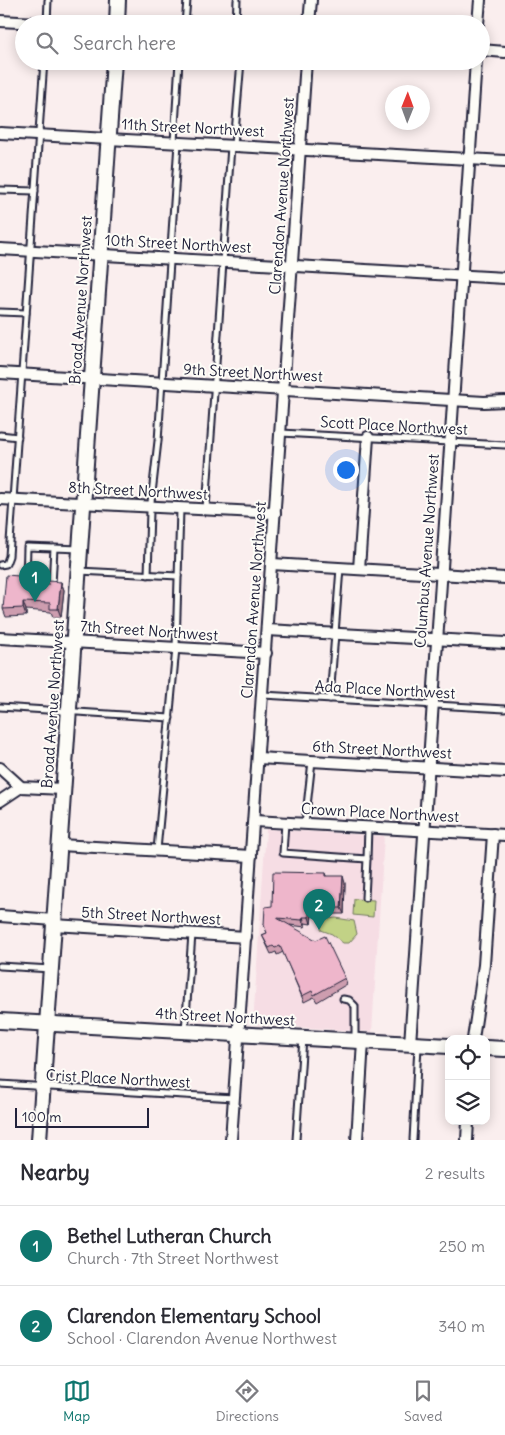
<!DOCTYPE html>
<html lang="en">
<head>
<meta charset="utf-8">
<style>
  body { margin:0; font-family:Delius,sans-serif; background:#f7f7f7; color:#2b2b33 }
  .controls { position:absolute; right:15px; bottom:15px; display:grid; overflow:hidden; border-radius:10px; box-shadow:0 2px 12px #0003 }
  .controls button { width:45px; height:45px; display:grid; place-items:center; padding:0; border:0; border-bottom:1px solid #e1e1e2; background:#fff; color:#2b2b33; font:25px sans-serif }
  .compass { position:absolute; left:385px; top:85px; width:45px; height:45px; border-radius:50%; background:#fff; box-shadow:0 2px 12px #0003; rotate:1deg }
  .scale { position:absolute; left:15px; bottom:12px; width:134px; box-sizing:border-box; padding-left:5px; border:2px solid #22223b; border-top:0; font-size:14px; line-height:18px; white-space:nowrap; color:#22223b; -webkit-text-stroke:4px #fdfcf7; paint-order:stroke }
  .you { position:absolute; left:345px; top:469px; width:18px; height:18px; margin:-12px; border:4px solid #fff; border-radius:50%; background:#1a73e8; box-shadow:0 0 0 8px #1a73e833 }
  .badge { display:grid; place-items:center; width:32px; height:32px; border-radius:50%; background:#0f766e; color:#fff; font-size:16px; font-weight:700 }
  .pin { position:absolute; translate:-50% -41px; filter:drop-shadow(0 1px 2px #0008) }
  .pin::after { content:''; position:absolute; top:26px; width:18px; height:15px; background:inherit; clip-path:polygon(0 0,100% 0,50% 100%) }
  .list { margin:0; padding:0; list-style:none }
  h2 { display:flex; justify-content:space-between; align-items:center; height:65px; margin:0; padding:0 20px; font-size:21px }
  h2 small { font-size:16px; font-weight:400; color:#7c7c81 }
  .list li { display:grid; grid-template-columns:32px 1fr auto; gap:15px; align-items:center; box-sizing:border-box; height:80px; padding:0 20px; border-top:1px solid #e1e1e2 }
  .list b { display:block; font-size:19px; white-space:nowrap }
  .list p { margin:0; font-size:16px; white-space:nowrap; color:#7c7c81 }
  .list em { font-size:16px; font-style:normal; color:#7c7c81 }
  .icon { flex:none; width:28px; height:28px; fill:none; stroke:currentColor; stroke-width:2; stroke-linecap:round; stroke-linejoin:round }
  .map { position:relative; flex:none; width:505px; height:1140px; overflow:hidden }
  .search { position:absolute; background:#fff; box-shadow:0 2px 12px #0003; left:15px; right:15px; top:15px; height:55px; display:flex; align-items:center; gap:12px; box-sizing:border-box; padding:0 18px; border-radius:28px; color:#7c7c81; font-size:19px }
  .sheet { height:225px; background:#fff }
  nav { display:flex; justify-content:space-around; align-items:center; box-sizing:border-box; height:70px; border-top:1px solid #e1e1e2; background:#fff; font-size:14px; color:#7c7c81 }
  nav a { display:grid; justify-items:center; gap:2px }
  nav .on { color:#0f766e }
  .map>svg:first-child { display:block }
</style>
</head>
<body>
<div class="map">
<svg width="505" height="1140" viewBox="0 0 505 1140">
  <rect width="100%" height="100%" fill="#faeeee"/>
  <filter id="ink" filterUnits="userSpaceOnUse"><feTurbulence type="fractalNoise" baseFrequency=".02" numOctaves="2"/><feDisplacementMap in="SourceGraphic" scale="10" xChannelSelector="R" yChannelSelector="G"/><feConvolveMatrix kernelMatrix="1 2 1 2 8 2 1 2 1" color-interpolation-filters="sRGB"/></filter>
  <g filter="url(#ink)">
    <polygon fill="#f6dde4" points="266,829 384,836 372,1032 253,1024"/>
    <g fill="#c2d286" stroke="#727a60">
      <polygon points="354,899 374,900 373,917 353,915"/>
      <polygon points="336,918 354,921 357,934 349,943 343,943 332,934 321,930 322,923 327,919"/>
    </g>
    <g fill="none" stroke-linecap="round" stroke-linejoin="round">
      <defs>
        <g id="lane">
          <polyline points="47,23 48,0"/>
          <polyline points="185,24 187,0"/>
          <polyline points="236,24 237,0"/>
          <polyline points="174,142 179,61"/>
          <polyline points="234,145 241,61"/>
          <polyline points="0,190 35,191"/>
          <polyline points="0,312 26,313"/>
          <polyline points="281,433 505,445"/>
          <polyline points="0,435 18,437"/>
          <polyline points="206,509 231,146"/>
          <polyline points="54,548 52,585 26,583 27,547 80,549"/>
          <polyline points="0,565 6,564 9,556 44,61"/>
          <polyline points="79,571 178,576"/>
          <polyline points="148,575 150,511 158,441 178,143"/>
          <polyline points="263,695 505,709"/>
          <polyline points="330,699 340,568"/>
          <polyline points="0,707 170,718"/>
          <polyline points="285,823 283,853 367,859 368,827"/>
          <polyline points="305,824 312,761"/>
          <polyline points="157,850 176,648 180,509"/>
          <polyline points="365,898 367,859"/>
          <polyline points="0,966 51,969"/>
          <polyline points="343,999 349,1000 355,1006 355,1040"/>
          <polyline points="185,1031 192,934"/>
          <polyline points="0,1084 234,1098"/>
          <polyline points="296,1140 303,1038"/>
          <polyline points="413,1140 418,1046"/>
        </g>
        <g id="street">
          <polyline points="0,21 55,24"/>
          <polyline points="309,24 311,0"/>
          <polyline points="478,24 480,0"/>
          <polyline points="481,50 505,52"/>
          <polyline points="0,133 505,161"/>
          <polyline points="0,249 505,278"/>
          <polyline points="0,373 484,402 505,401"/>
          <polyline points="0,499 275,513"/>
          <polyline points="272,564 505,578"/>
          <polyline points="359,569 368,437"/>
          <polyline points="267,630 505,643"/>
          <polyline points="0,638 266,653"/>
          <polyline points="258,758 505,772"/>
          <polyline points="0,768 21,787 63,789"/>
          <polyline points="0,801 21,787"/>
          <polyline points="254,821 505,835"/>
          <polyline points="60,845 251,856"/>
          <polyline points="0,916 54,920"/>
          <polyline points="54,925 246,937"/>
          <polyline points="473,1039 484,965 493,834"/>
          <polyline points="410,1044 476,61"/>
          <polyline points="231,1140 306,61"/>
          <polyline points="357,1140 363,1041"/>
          <polyline points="467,1140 468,1121"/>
        </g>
        <g id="secondary">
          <polyline points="117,24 118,0"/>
          <polyline points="0,1021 449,1046"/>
          <polyline points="486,1048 505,1049"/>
          <polyline points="39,1140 114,61"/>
        </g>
      </defs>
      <use href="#lane" stroke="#22223b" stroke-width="9"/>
      <use href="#street" stroke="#22223b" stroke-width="14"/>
      <use href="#secondary" stroke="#22223b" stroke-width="18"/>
      <use href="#lane" stroke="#fdfcf7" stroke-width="5"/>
      <use href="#street" stroke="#fdfcf7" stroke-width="10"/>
      <use href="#secondary" stroke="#fdfcf7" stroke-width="14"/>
    </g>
    <g fill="#cd9daf" stroke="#22223b">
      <polygon points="61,582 64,590 61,617 53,617 51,612 26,610 26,616 6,617 3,609 27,584 48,585"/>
      <polygon points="326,873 327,876 345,883 344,914 312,914 311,924 305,923 305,927 290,925 345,978 347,984 317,1002 314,997 304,1002 283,952 277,955 276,952 271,954 262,935 267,933 264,925 272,906"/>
    </g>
    <g fill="#a77f8e" stroke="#22223b">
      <polygon points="61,582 64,590 61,617 58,609"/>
      <polygon points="23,602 26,610 26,616 23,608"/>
      <polygon points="343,876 345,883 344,914 341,908"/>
      <polygon points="309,908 312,914 311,924 309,917"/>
      <polygon points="303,917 305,923 305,927 302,920"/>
    </g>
    <g fill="#eeb6cb" stroke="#22223b">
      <polygon points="6,575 19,576 25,579 25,584 48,585 48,581 61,582 58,609 50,609 50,603 23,602 23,608 3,609"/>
      <polygon points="273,872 326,873 326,876 343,876 341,908 309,908 309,917 303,917 302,920 277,918 316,940 325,936 345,978 314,995 312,991 302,996 280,946 275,948 273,946 269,948 262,935 267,933 264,925 265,907 272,906"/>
    </g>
  </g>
  <g text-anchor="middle" stroke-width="4" stroke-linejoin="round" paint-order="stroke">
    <g font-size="15" fill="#22223b" stroke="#fdfcf7">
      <text transform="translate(193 128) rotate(3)" y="5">11th Street Northwest</text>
      <text transform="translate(282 196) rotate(-86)" y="5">Clarendon Avenue Northwest</text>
      <text transform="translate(178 244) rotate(3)" y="5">10th Street Northwest</text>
      <text transform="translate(81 300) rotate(-86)" y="5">Broad Avenue Northwest</text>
      <text transform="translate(253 373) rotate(3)" y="5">9th Street Northwest</text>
      <text transform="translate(394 426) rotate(3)" y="5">Scott Place Northwest</text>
      <text transform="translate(138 491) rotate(3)" y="5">8th Street Northwest</text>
      <text transform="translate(427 551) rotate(-86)" y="5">Columbus Avenue Northwest</text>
      <text transform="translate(254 600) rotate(-86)" y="5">Clarendon Avenue Northwest</text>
      <text transform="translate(149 631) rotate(4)" y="5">7th Street Northwest</text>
      <text transform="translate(385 690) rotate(3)" y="5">Ada Place Northwest</text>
      <text transform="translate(53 704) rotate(-86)" y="5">Broad Avenue Northwest</text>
      <text transform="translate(382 750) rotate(3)" y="5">6th Street Northwest</text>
      <text transform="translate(380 813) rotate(3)" y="5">Crown Place Northwest</text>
      <text transform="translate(151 916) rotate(3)" y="5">5th Street Northwest</text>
      <text transform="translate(225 1017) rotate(3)" y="5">4th Street Northwest</text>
      <text transform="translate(118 1079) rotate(3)" y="5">Crist Place Northwest</text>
    </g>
  </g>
</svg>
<div class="controls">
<button><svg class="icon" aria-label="locate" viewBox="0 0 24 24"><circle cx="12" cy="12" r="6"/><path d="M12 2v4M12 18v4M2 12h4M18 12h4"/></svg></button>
<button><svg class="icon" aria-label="layers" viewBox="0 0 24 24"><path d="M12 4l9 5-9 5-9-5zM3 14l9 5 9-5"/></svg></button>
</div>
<svg class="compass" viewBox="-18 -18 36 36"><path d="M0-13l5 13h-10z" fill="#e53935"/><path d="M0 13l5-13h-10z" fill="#7c7c81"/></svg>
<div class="scale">100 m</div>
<div class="you"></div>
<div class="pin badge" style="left:35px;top:602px">1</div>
<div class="pin badge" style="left:319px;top:930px">2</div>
<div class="search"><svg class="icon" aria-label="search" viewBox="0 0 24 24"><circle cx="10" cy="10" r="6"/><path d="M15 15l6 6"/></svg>Search here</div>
</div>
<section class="sheet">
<h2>Nearby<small>2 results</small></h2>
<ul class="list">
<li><span class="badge">1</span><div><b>Bethel Lutheran Church</b><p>Church · 7th Street Northwest</p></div><em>250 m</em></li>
<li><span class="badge">2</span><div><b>Clarendon Elementary School</b><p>School · Clarendon Avenue Northwest</p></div><em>340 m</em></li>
</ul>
</section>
<nav>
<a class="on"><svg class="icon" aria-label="map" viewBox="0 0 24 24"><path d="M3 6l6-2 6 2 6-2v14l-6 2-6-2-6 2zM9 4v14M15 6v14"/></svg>Map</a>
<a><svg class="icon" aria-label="directions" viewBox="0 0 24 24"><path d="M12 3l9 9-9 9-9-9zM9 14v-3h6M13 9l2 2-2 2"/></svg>Directions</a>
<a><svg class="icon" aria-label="saved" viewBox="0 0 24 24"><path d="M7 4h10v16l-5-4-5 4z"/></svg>Saved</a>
</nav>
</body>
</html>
